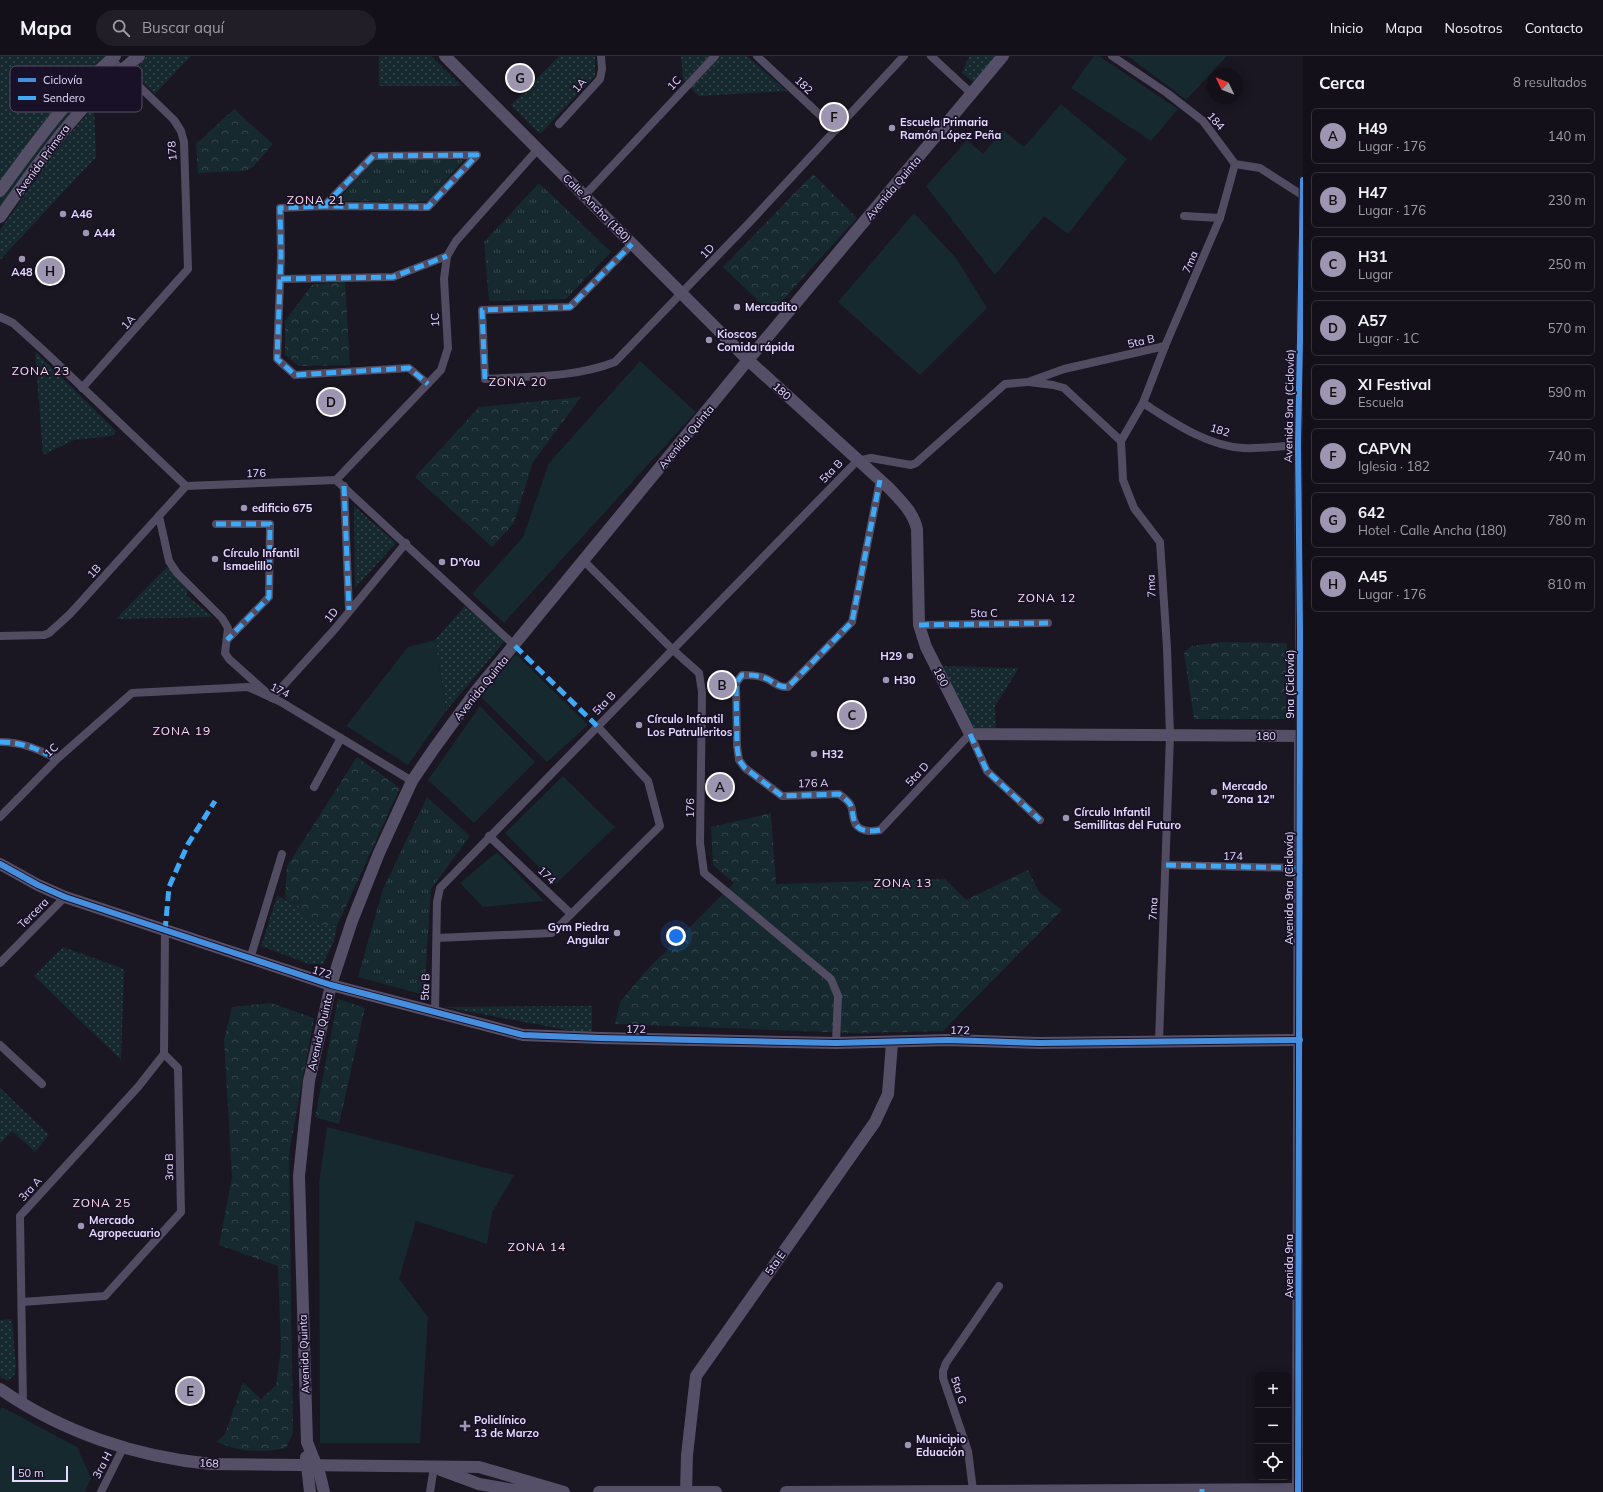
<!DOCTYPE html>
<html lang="es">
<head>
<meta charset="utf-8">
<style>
  body { margin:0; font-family:Mulish,sans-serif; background:#211e27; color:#f1f3f6 }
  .controls { position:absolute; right:12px; bottom:12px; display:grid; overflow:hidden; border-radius:6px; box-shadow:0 2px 10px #0003 }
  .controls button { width:36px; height:36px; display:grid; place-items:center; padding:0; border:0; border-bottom:1px solid #333039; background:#14101a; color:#f1f3f6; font:20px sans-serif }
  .compass { position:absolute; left:1207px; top:12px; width:36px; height:36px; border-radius:50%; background:#14101a; box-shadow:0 2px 10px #0003; rotate:313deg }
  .scale { position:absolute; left:12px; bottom:10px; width:56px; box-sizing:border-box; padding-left:4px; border:2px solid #e5dafd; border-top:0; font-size:11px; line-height:14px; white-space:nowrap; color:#e5dafd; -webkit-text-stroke:3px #191127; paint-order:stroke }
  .you { position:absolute; left:676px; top:880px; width:14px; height:14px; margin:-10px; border:3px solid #fff; border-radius:50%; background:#1a73e8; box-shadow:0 0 0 6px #1a73e833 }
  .badge { display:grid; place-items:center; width:26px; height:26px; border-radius:50%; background:#9e95b0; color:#111; font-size:13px; font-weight:700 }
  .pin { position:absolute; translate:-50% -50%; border:2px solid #fff; box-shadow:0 1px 4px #0006 }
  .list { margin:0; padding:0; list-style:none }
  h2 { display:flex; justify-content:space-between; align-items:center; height:52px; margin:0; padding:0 16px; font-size:17px }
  h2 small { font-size:13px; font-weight:400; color:#9d9da2 }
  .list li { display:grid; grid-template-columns:26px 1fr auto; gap:12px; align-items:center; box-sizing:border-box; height:56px; margin:0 8px 8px; padding:0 8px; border:1px solid #333039; border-radius:6px }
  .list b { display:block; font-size:15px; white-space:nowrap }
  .list p { margin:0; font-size:13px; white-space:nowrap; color:#9d9da2 }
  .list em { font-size:13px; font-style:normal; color:#9d9da2 }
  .icon { flex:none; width:22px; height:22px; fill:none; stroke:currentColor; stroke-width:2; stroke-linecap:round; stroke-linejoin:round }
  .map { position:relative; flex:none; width:1303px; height:1436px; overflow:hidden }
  header { display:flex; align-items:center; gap:24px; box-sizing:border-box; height:56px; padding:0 20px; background:#14101a; border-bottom:1px solid #333039 }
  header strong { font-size:19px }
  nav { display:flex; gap:22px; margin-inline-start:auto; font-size:14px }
  .search { width:280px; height:36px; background:#211e27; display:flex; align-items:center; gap:10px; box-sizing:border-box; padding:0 14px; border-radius:22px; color:#9d9da2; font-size:15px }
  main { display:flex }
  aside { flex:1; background:#14101a }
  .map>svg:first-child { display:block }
</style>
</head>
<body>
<header>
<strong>Mapa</strong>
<div class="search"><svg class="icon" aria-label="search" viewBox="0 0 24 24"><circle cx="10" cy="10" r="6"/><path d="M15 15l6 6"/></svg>Buscar aquí</div>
<nav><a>Inicio</a><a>Mapa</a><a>Nosotros</a><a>Contacto</a></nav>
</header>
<main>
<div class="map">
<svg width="1303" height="1436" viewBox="0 0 1303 1436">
  <defs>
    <pattern id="grass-dots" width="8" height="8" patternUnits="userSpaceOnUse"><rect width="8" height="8" fill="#16292f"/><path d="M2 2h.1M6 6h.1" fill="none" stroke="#38474e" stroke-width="1.8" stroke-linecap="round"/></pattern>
    <pattern id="forest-crowns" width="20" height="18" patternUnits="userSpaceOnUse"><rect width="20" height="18" fill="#16292f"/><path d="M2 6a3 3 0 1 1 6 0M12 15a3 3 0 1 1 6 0" fill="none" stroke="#38474e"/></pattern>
    <pattern id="park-tufts" width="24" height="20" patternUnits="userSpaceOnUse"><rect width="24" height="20" fill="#16292f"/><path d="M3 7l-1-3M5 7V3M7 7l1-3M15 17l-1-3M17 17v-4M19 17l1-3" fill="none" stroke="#38474e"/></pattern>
  </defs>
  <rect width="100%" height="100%" fill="#1a1622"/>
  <g fill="url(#grass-dots)">
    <polygon points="0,0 109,0 0,128"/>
    <polygon points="147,0 191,0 155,38 133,17 134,13"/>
    <polygon points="379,0 431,0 462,30 379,30"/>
    <polygon points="559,0 595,0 595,20 540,78 511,49"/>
    <polygon points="681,0 747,0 787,35 698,40 683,23"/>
    <polygon points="969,0 996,0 974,27 962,17"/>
    <polygon points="94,50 96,101 0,204 0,174 56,94"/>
    <polygon points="35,295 116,375 112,380 74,384 43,399"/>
    <polygon points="354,450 396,487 355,532"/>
    <polygon points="168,510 189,534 186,539 213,561 116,563"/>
    <polygon points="465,550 505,585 446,655 435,584"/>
    <polygon points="941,610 1019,612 995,650 996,673 975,674"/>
    <polygon points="277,840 301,851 323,869 337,870 334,885 323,908 309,908 261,890"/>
    <polygon points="63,891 124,913 121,1004 34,920"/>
    <polygon points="592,950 592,977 578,976 444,951"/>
    <polygon points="0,1032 49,1079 35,1096 12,1075 0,1088"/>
    <polygon points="12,1263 16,1312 14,1320 7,1325 0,1320 0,1264"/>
  </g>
  <g fill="url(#forest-crowns)">
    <polygon points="234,53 273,88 253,111 245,115 198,117 196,88"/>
    <polygon points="813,118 857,162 771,257 723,211"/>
    <polygon points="345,225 350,309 299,310 285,299 285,265 312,229"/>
    <polygon points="581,341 533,406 514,467 492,491 415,421 479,351"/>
    <polygon points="1222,586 1287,587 1286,663 1194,663 1184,597 1191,590"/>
    <polygon points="357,701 400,732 337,870 323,869 302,862 301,851 285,843 287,810"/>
    <polygon points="771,757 776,828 945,823 966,844 1028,814 1039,836 1062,854 943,975 854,977 615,968 620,946 644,917 734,827 713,809 711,771"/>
    <polygon points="338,943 365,952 339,1068 315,1061"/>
    <path d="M271,947L314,962L289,1097L293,1377L286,1392C262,1397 240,1396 217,1386L225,1378L243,1326L261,1343L276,1329L281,1293L278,1210L219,1189L232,1122L224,984L232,951Z"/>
  </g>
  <g fill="url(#park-tufts)">
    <polygon points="375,103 464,104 427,146 337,145"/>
    <polygon points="539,127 611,196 566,243 489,245 484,186"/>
    <polygon points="427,741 470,780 431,833 424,939 358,921 383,833"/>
  </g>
  <g fill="#16292f">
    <polygon points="1094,0 1099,0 1178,53 1151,85 1071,32"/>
    <polygon points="1128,0 1227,0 1186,44"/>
    <polygon points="101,19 105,23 0,152 0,141 44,80"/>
    <polygon points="1061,48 1127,103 1068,178 1044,160 995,219 926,130 967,84 983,98 1003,74 1024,91"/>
    <polygon points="914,157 956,202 987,252 920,319 838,246"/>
    <polygon points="640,305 696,356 504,567 472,538 523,481 549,407"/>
    <polygon points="435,584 446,655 408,709 346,670 408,591"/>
    <polygon points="516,598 588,669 547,706 481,641"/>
    <polygon points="480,650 535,706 474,767 428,724"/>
    <polygon points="563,720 615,771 556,828 505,777"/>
    <polygon points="497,796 544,845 483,851 460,827"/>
    <polygon points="327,1071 514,1119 492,1157 487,1188 416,1165 399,1223 428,1261 420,1387 320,1387 319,1127"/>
    <polygon points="2,1351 77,1391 91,1422 85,1436 0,1436 0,1355"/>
  </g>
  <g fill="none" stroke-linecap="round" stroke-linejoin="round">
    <g stroke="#514c62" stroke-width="8">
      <polyline points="757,0 836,74"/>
      <polyline points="931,0 972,38"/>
      <polyline points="1112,0 1167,37 1203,65 1235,108 1260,112 1302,139"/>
      <polyline points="559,68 600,23 602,13 601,0"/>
      <polyline points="584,140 715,0"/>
      <polyline points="324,150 373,100 477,99 428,151 324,150 280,152 281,199 277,303 295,319 409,312 428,328"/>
      <polyline points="1184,160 1220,162"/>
      <path d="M632,188L570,251L482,254L485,323C529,320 574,322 615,306L748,168L904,0"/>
      <polyline points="281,223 393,221 447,200"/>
      <polyline points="0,261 13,267 43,294 186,430 336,424 515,590"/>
      <polyline points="1029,326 1053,329 1064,332 1121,385"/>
      <polyline points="82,332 188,213 184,86 181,75 174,64 111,3"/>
      <path d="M1143,347C1173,366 1207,390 1243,392C1261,393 1280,390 1298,389"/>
      <polyline points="336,424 441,314 448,292 444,223 447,200 456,185 538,93"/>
      <path d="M880,424L852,566L788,631C776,631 775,626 765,622C757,619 750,619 742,619L736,627L737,690L739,704L745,712L782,740L839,738C843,741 847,744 850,748C853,753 852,758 854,764C857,776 870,776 880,774L970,678L987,715L1040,764"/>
      <polyline points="344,430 349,554"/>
      <polyline points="159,460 169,505 177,517 222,562 228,572 225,597 229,603 267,637"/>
      <polyline points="216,468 270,468 269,541 227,584"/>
      <polyline points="584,505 672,593 699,617 702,636 700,787 704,817 831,923 838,940 836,987"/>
      <polyline points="919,569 1048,567"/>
      <polyline points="0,580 44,579 49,577 70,558 186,430"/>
      <polyline points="272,642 334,574 406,487"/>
      <polyline points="1300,680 1298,389 1303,124"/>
      <path d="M0,686C22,686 38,693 57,703"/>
      <polyline points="314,731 341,682"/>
      <polyline points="0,761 57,703 132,637 248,631 281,646 412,725"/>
      <polyline points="489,780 571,858"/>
      <polyline points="1166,809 1299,812"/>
      <polyline points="437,882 552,877 660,770 648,725 597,670"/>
      <polyline points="250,903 282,798"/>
      <polyline points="0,907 65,841"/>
      <polyline points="435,956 437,846 440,832 857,405 871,402 911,409 916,407 1005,328 1028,326 1064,313 1165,290"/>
      <polyline points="1159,985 1170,680 1167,592 1160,486 1134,452 1123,424 1121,385 1143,347 1165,290 1220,162 1235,108"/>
      <polyline points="0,989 42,1028"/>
      <polyline points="22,1246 105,1240 181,1156 178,1012 164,998 165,875"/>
      <polyline points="23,1349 20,1160 138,1031 164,998"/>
      <polyline points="973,1434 968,1395 943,1322 943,1315 946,1307 999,1230"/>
      <polyline points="101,1436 123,1392"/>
      <polyline points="430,1436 434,1411"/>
    </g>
    <g stroke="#564f68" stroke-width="12">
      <path d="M445,0L748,304L890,433C902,446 913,456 917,473L919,569L926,591L970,678L1300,680L1298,1436"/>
      <path d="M0,135C35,87 69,39 115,0"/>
      <path d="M0,161C42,102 81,44 139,0"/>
      <polyline points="0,808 38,829 65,841 331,929 523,979 600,982 836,987 948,984 1039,987 1300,984"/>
      <path d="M0,1333C62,1376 136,1401 211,1408L479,1411L564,1436"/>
      <polyline points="306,1401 310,1436"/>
      <polyline points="441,1414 479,1428 508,1433 546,1436"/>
      <polyline points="324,1436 320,1419 307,1386 299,1120 309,1025 331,929 352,865 379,797 412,725 433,694 476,635 748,304 1003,0"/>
      <polyline points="599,1436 716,1436"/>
      <polyline points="686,1436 687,1399 696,1320 875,1066 888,1038 892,987"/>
      <polyline points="786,1436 1298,1433"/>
    </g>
    <g stroke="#3fa9f5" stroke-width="5" stroke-dasharray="10 5" stroke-linecap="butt">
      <polyline points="324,150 373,100 477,99 428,151 324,150 280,152 281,199 277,303 295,319 409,312 428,328"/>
      <polyline points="281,223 393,221 447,200"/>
      <polyline points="485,323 482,254 570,251 632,188"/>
      <polyline points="344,430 349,554"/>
      <polyline points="216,468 270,468 269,541 227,584"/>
      <polyline points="919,569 1048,567"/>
      <polyline points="515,590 597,670"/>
      <polyline points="970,678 987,715 1040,764"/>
      <path d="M0,686C22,686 38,693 57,703"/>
      <path d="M880,774C870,776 857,776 854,764C852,758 853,753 850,748C847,744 843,741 839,738L782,740L745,712L739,704L737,690L736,627L742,619C750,619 757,619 765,622C775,626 776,631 788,631L852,566L880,424"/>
      <polyline points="1166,809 1299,812"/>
      <polyline points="165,875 169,831 188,788 215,745"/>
      <polyline points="1202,1436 1202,1433"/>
    </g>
    <defs>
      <g id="cycleway">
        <polyline points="0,808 38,829 65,841 331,929 523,979 600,982 836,987 948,984 1039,987 1300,984"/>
        <polyline points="1298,1436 1300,576 1298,389 1303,124"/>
      </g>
    </defs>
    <use href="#cycleway" stroke="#191127" stroke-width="8"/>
    <use href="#cycleway" stroke="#468fdf" stroke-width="6"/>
  </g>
  <g fill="#9e95b0" stroke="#191127" stroke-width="1.5">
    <circle cx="892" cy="72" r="4"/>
    <circle cx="63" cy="158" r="4"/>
    <circle cx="86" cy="177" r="4"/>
    <circle cx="22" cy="203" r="4"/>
    <circle cx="737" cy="251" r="4"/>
    <circle cx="709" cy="284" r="4"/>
    <circle cx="244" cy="452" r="4"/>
    <circle cx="215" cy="503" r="4"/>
    <circle cx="442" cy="506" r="4"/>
    <circle cx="910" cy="600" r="4"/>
    <circle cx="886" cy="624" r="4"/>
    <circle cx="639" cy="669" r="4"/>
    <circle cx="814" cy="698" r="4"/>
    <circle cx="1214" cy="736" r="4"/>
    <circle cx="1066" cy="762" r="4"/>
    <circle cx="617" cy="877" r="4"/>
    <circle cx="81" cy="1170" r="4"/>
    <path d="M463 1364h4v4h4v4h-4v4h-4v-4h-4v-4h4z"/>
    <circle cx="908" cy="1389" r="4"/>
  </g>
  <g text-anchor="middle" stroke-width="3.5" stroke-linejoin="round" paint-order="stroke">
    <g font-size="11" fill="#e5dafd" stroke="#191127">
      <text transform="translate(674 27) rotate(-47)" y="4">1C</text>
      <text transform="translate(579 29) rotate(-48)" y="4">1A</text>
      <text transform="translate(804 29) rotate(44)" y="4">182</text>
      <text transform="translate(1216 65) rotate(48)" y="4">184</text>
      <text transform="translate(172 95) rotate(-95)" y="4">178</text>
      <text transform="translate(42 104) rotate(-54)" y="4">Avenida Primera</text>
      <text transform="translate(893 132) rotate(-50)" y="4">Avenida Quinta</text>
      <text transform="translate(597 152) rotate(45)" y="4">Calle Ancha (180)</text>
      <text transform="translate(707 195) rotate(-47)" y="4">1D</text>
      <text transform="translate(1190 206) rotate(-67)" y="4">7ma</text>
      <text transform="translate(435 264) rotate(-93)" y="4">1C</text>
      <text transform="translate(128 266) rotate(-48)" y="4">1A</text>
      <text transform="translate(1141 285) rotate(-13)" y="4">5ta B</text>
      <text transform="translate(782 335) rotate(43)" y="4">180</text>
      <text transform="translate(1289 350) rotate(-89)" y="4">Avenida 9na (Ciclovía)</text>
      <text transform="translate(1220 374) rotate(18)" y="4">182</text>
      <text transform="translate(686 381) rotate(-50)" y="4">Avenida Quinta</text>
      <text transform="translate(831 415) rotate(-46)" y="4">5ta B</text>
      <text transform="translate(256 417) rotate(-2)" y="4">176</text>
      <text transform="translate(94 515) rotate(-47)" y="4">1B</text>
      <text transform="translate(1151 530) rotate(-93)" y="4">7ma</text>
      <text transform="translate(984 557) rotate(-1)" y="4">5ta C</text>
      <text transform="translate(331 559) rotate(-52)" y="4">1D</text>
      <text transform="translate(941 621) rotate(63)" y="4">180</text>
      <text transform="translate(1290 628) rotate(-90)" y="4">9na (Ciclovía)</text>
      <text transform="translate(481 632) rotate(-51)" y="4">Avenida Quinta</text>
      <text transform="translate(280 634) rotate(26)" y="4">174</text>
      <text transform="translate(604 647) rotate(-46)" y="4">5ta B</text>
      <text x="1266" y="684">180</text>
      <text transform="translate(51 694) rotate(-43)" y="4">1C</text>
      <text transform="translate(917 718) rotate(-47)" y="4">5ta D</text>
      <text transform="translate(813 727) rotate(-1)" y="4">176 A</text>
      <text transform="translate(690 752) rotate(-89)" y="4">176</text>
      <text transform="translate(1233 800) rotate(1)" y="4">174</text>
      <text transform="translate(547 819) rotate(44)" y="4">174</text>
      <text transform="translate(1289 832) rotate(-90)" y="4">Avenida 9na (Ciclovía)</text>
      <text transform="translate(1153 853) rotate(-88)" y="4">7ma</text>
      <text transform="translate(33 857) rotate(-45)" y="4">Tercera</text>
      <text transform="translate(322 916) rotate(18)" y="4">172</text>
      <text transform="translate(425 931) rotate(-88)" y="4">5ta B</text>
      <text transform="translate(636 973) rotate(1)" y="4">172</text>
      <text transform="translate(960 974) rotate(2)" y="4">172</text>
      <text transform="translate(320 976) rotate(-77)" y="4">Avenida Quinta</text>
      <text transform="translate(169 1111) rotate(-91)" y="4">3ra B</text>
      <text transform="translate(30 1133) rotate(-48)" y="4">3ra A</text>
      <text transform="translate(775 1207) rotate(-55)" y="4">5ta E</text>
      <text transform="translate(1289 1210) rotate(-90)" y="4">Avenida 9na</text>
      <text transform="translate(304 1298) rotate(-92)" y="4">Avenida Quinta</text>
      <text transform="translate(959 1334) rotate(72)" y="4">5ta G</text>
      <text transform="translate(209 1407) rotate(3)" y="4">168</text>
      <text transform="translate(102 1409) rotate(-63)" y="4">3ra H</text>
    </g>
    <g font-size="11" font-weight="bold" fill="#e5dafd" stroke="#191127" text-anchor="start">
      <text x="900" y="70">Escuela Primaria<tspan x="900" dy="13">Ramón López Peña</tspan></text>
      <text x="71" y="162">A46</text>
      <text x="94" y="181">A44</text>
      <text x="22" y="220" text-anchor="middle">A48</text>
      <text x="745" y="255">Mercadito</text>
      <text x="717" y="282">Kioscos<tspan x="717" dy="13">Comida rápida</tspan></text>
      <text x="252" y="456">edificio 675</text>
      <text x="223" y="501">Círculo Infantil<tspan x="223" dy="13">Ismaelillo</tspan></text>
      <text x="450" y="510">D'You</text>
      <text x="902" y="604" text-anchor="end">H29</text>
      <text x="894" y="628">H30</text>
      <text x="647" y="667">Círculo Infantil<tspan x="647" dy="13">Los Patrulleritos</tspan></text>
      <text x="822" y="702">H32</text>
      <text x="1222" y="734">Mercado<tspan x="1222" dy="13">"Zona 12"</tspan></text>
      <text x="1074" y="760">Círculo Infantil<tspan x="1074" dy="13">Semillitas del Futuro</tspan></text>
      <text x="609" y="875" text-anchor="end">Gym Piedra<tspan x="609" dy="13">Angular</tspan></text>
      <text x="89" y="1168">Mercado<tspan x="89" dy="13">Agropecuario</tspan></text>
      <text x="474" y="1368">Policlínico<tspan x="474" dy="13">13 de Marzo</tspan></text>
      <text x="916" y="1387">Municipio<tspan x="916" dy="13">Eduación</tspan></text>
    </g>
    <g font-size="12" letter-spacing="1" fill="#fddcea" stroke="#191127">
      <text x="316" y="148">ZONA 21</text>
      <text x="41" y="319">ZONA 23</text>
      <text x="518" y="330">ZONA 20</text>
      <text x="1047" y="546">ZONA 12</text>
      <text x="182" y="679">ZONA 19</text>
      <text x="903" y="831">ZONA 13</text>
      <text x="102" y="1151">ZONA 25</text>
      <text x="537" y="1195">ZONA 14</text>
    </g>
  </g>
  <rect x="10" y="10" width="132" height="46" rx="6" fill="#191127" stroke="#564d67" stroke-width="1"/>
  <rect x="18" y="22" width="18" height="4" fill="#468fdf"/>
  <rect x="18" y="40" width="18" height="4" fill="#3fa9f5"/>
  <g font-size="11" fill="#e5dafd">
    <text x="43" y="28">Ciclovía</text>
    <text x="43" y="46">Sendero</text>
  </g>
</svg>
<div class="controls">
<button>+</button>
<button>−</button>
<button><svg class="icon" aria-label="locate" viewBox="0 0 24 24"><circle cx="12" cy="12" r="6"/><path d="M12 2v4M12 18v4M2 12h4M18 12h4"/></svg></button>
</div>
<svg class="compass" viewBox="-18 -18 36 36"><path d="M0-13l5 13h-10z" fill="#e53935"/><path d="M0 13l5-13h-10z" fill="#9d9da2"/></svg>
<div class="scale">50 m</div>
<div class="you"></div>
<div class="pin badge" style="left:720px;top:731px">A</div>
<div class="pin badge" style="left:722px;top:629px">B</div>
<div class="pin badge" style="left:852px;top:659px">C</div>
<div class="pin badge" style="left:331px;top:346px">D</div>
<div class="pin badge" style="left:190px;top:1335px">E</div>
<div class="pin badge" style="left:834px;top:61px">F</div>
<div class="pin badge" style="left:520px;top:22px">G</div>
<div class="pin badge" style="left:50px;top:215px">H</div>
</div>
<aside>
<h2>Cerca<small>8 resultados</small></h2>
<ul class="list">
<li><span class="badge">A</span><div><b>H49</b><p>Lugar · 176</p></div><em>140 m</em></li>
<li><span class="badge">B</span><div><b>H47</b><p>Lugar · 176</p></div><em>230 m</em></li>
<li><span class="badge">C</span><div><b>H31</b><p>Lugar</p></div><em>250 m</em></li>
<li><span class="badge">D</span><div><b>A57</b><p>Lugar · 1C</p></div><em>570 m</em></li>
<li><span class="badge">E</span><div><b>XI Festival</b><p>Escuela</p></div><em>590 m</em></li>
<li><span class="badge">F</span><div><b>CAPVN</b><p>Iglesia · 182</p></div><em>740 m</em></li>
<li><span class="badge">G</span><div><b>642</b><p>Hotel · Calle Ancha (180)</p></div><em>780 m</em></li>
<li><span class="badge">H</span><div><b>A45</b><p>Lugar · 176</p></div><em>810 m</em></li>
</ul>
</aside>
</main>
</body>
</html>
